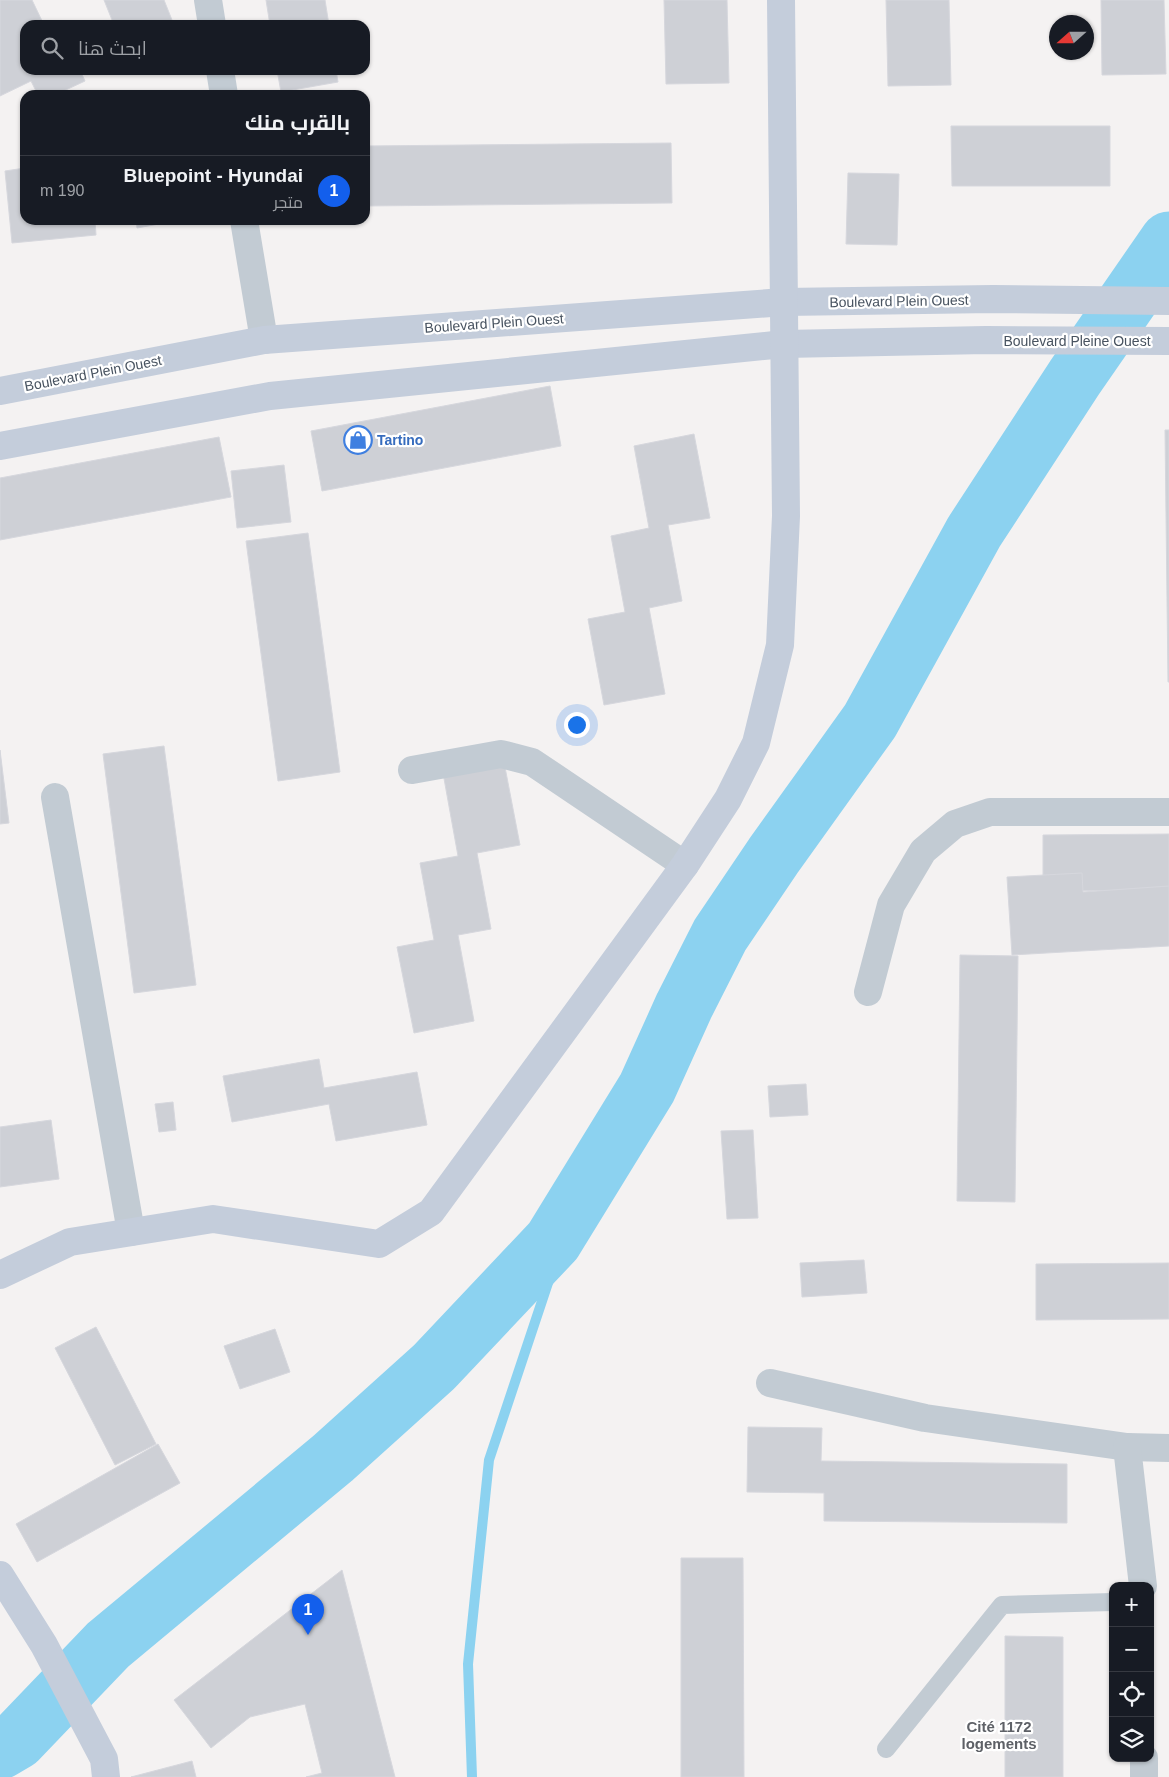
<!DOCTYPE html>
<html lang="ar">
<head>
<meta charset="utf-8">
<style>
  body { margin:0; font-family:Helvetica,Cairo,sans-serif; background:#20242c; color:#f1f3f6; direction:rtl }
  .controls { position:absolute; right:15px; bottom:15px; display:grid; overflow:hidden; border-radius:10px; box-shadow:0 1px 4px #0004 }
  .controls button { width:45px; height:45px; display:grid; place-items:center; padding:0; border:0; border-bottom:1px solid #363941; background:#171b24; color:#f1f3f6; font:25px sans-serif }
  .compass { position:absolute; left:1049px; top:15px; width:45px; height:45px; border-radius:50%; background:#171b24; box-shadow:0 1px 4px #0004; rotate:249deg }
  .you { position:absolute; left:576px; top:724px; width:18px; height:18px; margin:-12px; border:4px solid #fff; border-radius:50%; background:#1a73e8; box-shadow:0 0 0 8px #1a73e833 }
  .badge { display:grid; place-items:center; width:32px; height:32px; border-radius:50%; background:#135fec; color:#fff; font-size:16px; font-weight:700 }
  .pin { position:absolute; translate:-50% -41px; filter:drop-shadow(0 1px 2px #0008) }
  .pin::after { content:''; position:absolute; top:26px; width:18px; height:15px; background:inherit; clip-path:polygon(0 0,100% 0,50% 100%) }
  .list { margin:0; padding:0; list-style:none }
  h2 { display:flex; justify-content:space-between; align-items:center; height:65px; margin:0; padding:0 20px; font-size:21px }
  h2 small { font-size:16px; font-weight:400; color:#9ea1a6 }
  .list li { display:grid; grid-template-columns:32px 1fr auto; gap:15px; align-items:center; box-sizing:border-box; height:70px; padding:0 20px; border-top:1px solid #363941 }
  .list b { display:block; font-size:19px; white-space:nowrap }
  .list p { margin:0; font-size:16px; white-space:nowrap; color:#9ea1a6 }
  .list em { font-size:16px; font-style:normal; color:#9ea1a6 }
  .icon { flex:none; width:28px; height:28px; fill:none; stroke:currentColor; stroke-width:2; stroke-linecap:round; stroke-linejoin:round }
  .map { position:relative; flex:none; width:1169px; height:1777px; overflow:hidden; direction:ltr }
  .search { position:absolute; background:#171b24; box-shadow:0 1px 4px #0004; left:20px; top:20px; width:350px; height:55px; display:flex; align-items:center; gap:12px; box-sizing:border-box; padding:0 18px; border-radius:15px; color:#9ea1a6; font-size:19px }
  .panel { position:absolute; background:#171b24; box-shadow:0 1px 4px #0004; left:20px; top:90px; width:350px; height:135px; border-radius:15px; direction:rtl }
  .map>svg:first-child { display:block }
</style>
</head>
<body>
<div class="map">
<svg width="1169" height="1777" viewBox="0 0 1169 1777">
  <rect width="100%" height="100%" fill="#f4f2f2"/>
  <g fill="none" stroke-linecap="round" stroke-linejoin="round">
    <polyline stroke="#8cd2f0" stroke-width="10" points="472,1777 468,1664 489,1460 573,1208"/>
    <polyline stroke="#8cd2f0" stroke-width="59" points="0,1750 17,1740 108,1645 333,1458 434,1367 553,1241 647,1088 684,1006 720,935 774,855 870,721 974,532 1075,377 1169,241"/>
  </g>
  <g fill="#ced0d6" stroke="#d6d7dd">
    <polygon points="0,0 32,0 44,25 25,25 25,70 80,70 85,81 55,95 38,95 31,81 0,96"/>
    <polygon points="104,0 164,0 174,25 114,25"/>
    <polygon points="266,0 325,0 329,25 270,25"/>
    <polygon points="664,0 727,0 729,83 666,84"/>
    <polygon points="886,0 949,0 951,85 888,86"/>
    <polygon points="1101,0 1164,0 1166,74 1102,75"/>
    <polygon points="277,70 336,70 338,82 281,92"/>
    <polygon points="951,126 1110,126 1110,186 952,186"/>
    <polygon points="671,143 672,203 365,206 365,146"/>
    <polygon points="25,168 25,220 95,220 96,235 12,243 5,171"/>
    <polygon points="848,173 899,174 897,245 846,244"/>
    <polygon points="136,220 181,220 137,228"/>
    <polygon points="550,386 561,446 322,491 311,431"/>
    <polygon points="1165,430 1169,430 1169,682 1168,682"/>
    <polygon points="694,434 710,518 668,525 682,601 649,608 665,694 604,705 588,619 625,612 611,536 649,528 634,446"/>
    <polygon points="219,437 231,497 0,540 0,478"/>
    <polygon points="284,465 291,522 237,528 231,471"/>
    <polygon points="308,533 340,772 278,781 246,541"/>
    <polygon points="164,746 196,985 134,993 103,754"/>
    <polygon points="0,750 9,823 0,824"/>
    <polygon points="504,762 520,845 477,853 491,929 458,935 474,1021 414,1033 397,947 434,940 420,863 458,856 443,773"/>
    <polygon points="1169,834 1169,890 1043,891 1043,835"/>
    <polygon points="1082,873 1083,892 1169,886 1169,946 1012,955 1007,877"/>
    <polygon points="960,955 1018,956 1015,1202 957,1201"/>
    <polygon points="319,1059 324,1088 417,1072 427,1125 336,1141 329,1104 232,1122 223,1076"/>
    <polygon points="806,1084 808,1115 770,1117 768,1086"/>
    <polygon points="173,1102 176,1130 159,1132 155,1104"/>
    <polygon points="51,1120 59,1179 0,1187 0,1127"/>
    <polygon points="753,1130 758,1218 727,1219 721,1131"/>
    <polygon points="864,1260 867,1293 802,1297 800,1263"/>
    <polygon points="1169,1263 1169,1319 1036,1320 1036,1264"/>
    <polygon points="96,1327 156,1444 115,1465 55,1348"/>
    <polygon points="275,1329 290,1372 240,1389 224,1346"/>
    <polygon points="748,1427 822,1428 821,1461 1067,1464 1067,1523 824,1521 824,1493 747,1492"/>
    <polygon points="158,1444 180,1483 37,1562 16,1524"/>
    <polygon points="681,1558 743,1558 744,1777 681,1777"/>
    <polygon points="342,1570 395,1777 306,1777 322,1773 305,1704 250,1717 211,1748 174,1700"/>
    <polygon points="1005,1636 1063,1637 1063,1777 1005,1777"/>
    <polygon points="192,1761 196,1777 131,1777"/>
  </g>
  <g fill="none" stroke-linecap="round" stroke-linejoin="round">
    <polyline stroke="#c2cbd3" stroke-width="18" points="886,1749 1002,1605 1113,1602"/>
    <g stroke="#c2cbd3" stroke-width="28">
      <polyline points="208,0 212,25"/>
      <polyline points="220,70 224,95"/>
      <polyline points="244,220 264,340"/>
      <polyline points="412,770 501,754 532,762 685,865"/>
      <polyline points="55,797 131,1232"/>
      <polyline points="868,992 891,905 923,851 955,824 990,812 1169,812"/>
      <polyline points="770,1383 925,1418 1127,1447 1169,1448"/>
      <polyline points="1127,1447 1143,1586"/>
      <polyline points="1144,1777 1144,1758"/>
    </g>
    <g stroke="#c4cddb" stroke-width="28">
      <polyline points="0,391 264,340 784,302 993,299 1169,301"/>
      <polyline points="0,446 270,396 784,344 986,340 1169,341"/>
      <polyline points="0,1275 70,1242 213,1219 379,1244 431,1212 685,865 728,799 756,743 780,645 786,516 781,0"/>
      <polyline points="0,1575 44,1645 104,1759 106,1777"/>
    </g>
  </g>
  <defs>
    <symbol id="shop-ring" viewBox="-11 -11 22 22"><circle r="9.5" fill="#fff" stroke="#3f7fe0" stroke-width="1.5"/><path d="M-5-2.5h2.3a2.7 3.5 0 0 1 5.4 0H5L5.5 6h-11ZM-1.5-2.5h3a1.5 2.3 0 0 0-3 0Z" fill="#3f7fe0"/></symbol>
  </defs>
  <g fill-rule="evenodd">
    <use href="#shop-ring" x="342" y="424" width="32" height="32"/>
  </g>
  <g text-anchor="middle" stroke-width="4.5" stroke-linejoin="round" paint-order="stroke">
    <g font-size="14" fill="#485360" stroke="#fff">
      <text transform="translate(899 301) rotate(-1)" y="5">Boulevard Plein Ouest</text>
      <text transform="translate(494 323) rotate(-4)" y="5">Boulevard Plein Ouest</text>
      <text x="1077" y="346">Boulevard Pleine Ouest</text>
      <text transform="translate(93 373) rotate(-11)" y="5">Boulevard Plein Ouest</text>
    </g>
    <g font-size="14" font-weight="bold" fill="#366cbe" stroke="#fff" text-anchor="start">
      <text x="377" y="445">Tartino</text>
    </g>
    <g font-size="15" font-weight="bold" fill="#5e6167" stroke="#fff">
      <text x="999" y="1732">Cité 1172<tspan x="999" dy="17">logements</tspan></text>
    </g>
  </g>
</svg>
<div class="controls">
<button>+</button>
<button>−</button>
<button><svg class="icon" aria-label="locate" viewBox="0 0 24 24"><circle cx="12" cy="12" r="6"/><path d="M12 2v4M12 18v4M2 12h4M18 12h4"/></svg></button>
<button><svg class="icon" aria-label="layers" viewBox="0 0 24 24"><path d="M12 4l9 5-9 5-9-5zM3 14l9 5 9-5"/></svg></button>
</div>
<svg class="compass" viewBox="-18 -18 36 36"><path d="M0-13l5 13h-10z" fill="#e53935"/><path d="M0 13l5-13h-10z" fill="#9ea1a6"/></svg>
<div class="you"></div>
<div class="pin badge" style="left:308px;top:1635px">1</div>
<div class="search"><svg class="icon" aria-label="search" viewBox="0 0 24 24"><circle cx="10" cy="10" r="6"/><path d="M15 15l6 6"/></svg>ابحث هنا</div>
<section class="panel">
<h2>بالقرب منك<small></small></h2>
<ul class="list">
<li><span class="badge">1</span><div><b>Bluepoint - Hyundai</b><p>متجر</p></div><em>190 m</em></li>
</ul>
</section>
</div>
</body>
</html>
